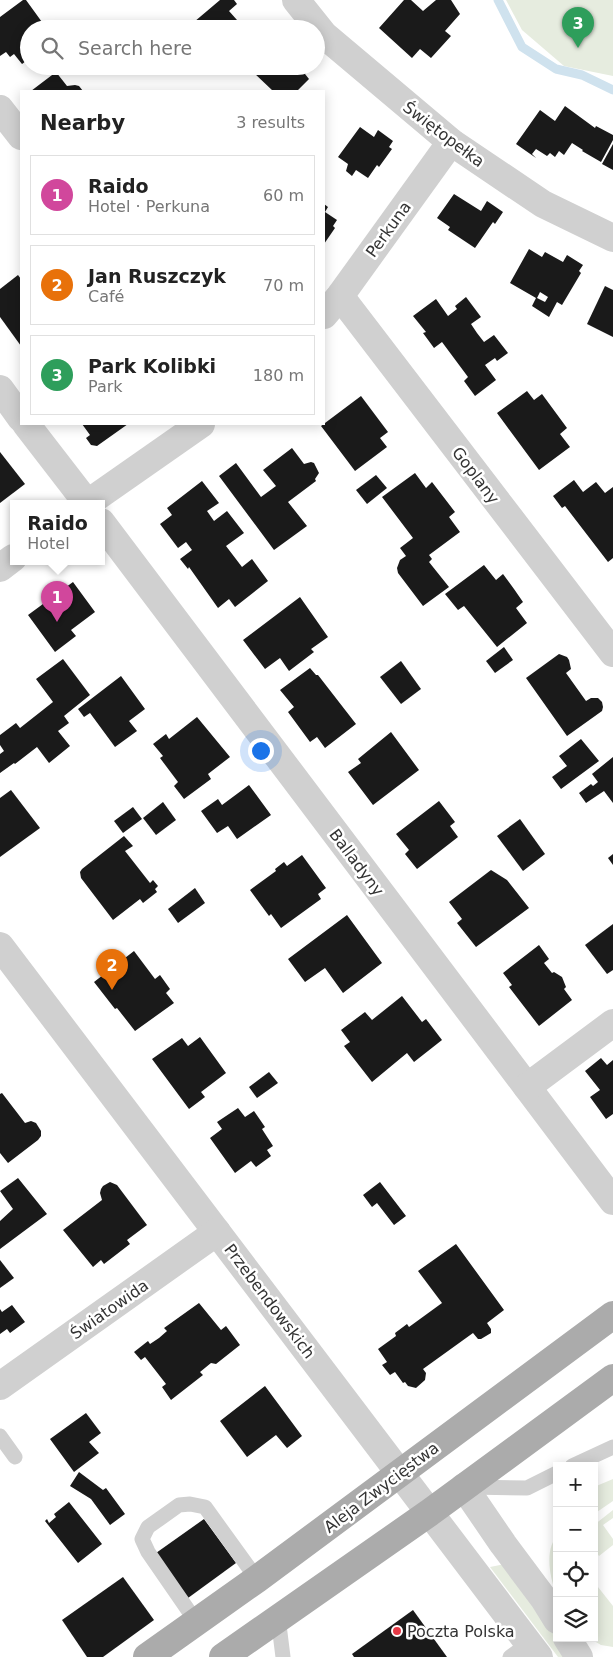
<!DOCTYPE html>
<html lang="en">
<head>
<meta charset="utf-8">
<style>
  body { margin:0; font-family:"DejaVu Sans",sans-serif; background:#f6f6f6; color:#222 }
  .controls { position:absolute; right:15px; bottom:15px; display:grid; overflow:hidden; border-radius:0px; box-shadow:0 2px 12px #0003 }
  .controls button { width:45px; height:45px; display:grid; place-items:center; padding:0; border:0; border-bottom:1px solid #e0e0e0; background:#fff; color:#222; font:25px sans-serif }
  .you { position:absolute; left:260px; top:750px; width:18px; height:18px; margin:-12px; border:4px solid #fff; border-radius:50%; background:#1a73e8; box-shadow:0 0 0 8px #1a73e833 }
  .badge { display:grid; place-items:center; width:32px; height:32px; border-radius:50%; background:#e63946; color:#fff; font-size:16px; font-weight:700 }
  .pin { position:absolute; translate:-50% -41px; filter:drop-shadow(0 1px 2px #0008) }
  .pin::after { content:''; position:absolute; top:26px; width:18px; height:15px; background:inherit; clip-path:polygon(0 0,100% 0,50% 100%) }
  .popup { position:absolute; left:10px; top:500px; width:95px; height:65px; box-sizing:border-box; display:grid; place-content:center; border-radius:0px; background:#fff; filter:drop-shadow(0 1px 4px #0005); font-size:16px; white-space:nowrap; color:#767676 }
  .popup b { font-size:19px; color:#222 }
  .popup::after { content:''; position:absolute; left:50%; top:100%; margin-left:-10px; border:10px solid transparent; border-top-color:#fff }
  .list { margin:0; padding:0; list-style:none }
  h2 { display:flex; justify-content:space-between; align-items:center; height:65px; margin:0; padding:0 20px; font-size:21px }
  h2 small { font-size:16px; font-weight:400; color:#767676 }
  .list li { display:grid; grid-template-columns:32px 1fr auto; gap:15px; align-items:center; box-sizing:border-box; height:80px; margin:0 10px 10px; padding:0 10px; border:1px solid #e0e0e0; border-radius:0px }
  .list b { display:block; font-size:19px; white-space:nowrap }
  .list p { margin:0; font-size:16px; white-space:nowrap; color:#767676 }
  .list em { font-size:16px; font-style:normal; color:#767676 }
  .icon { flex:none; width:28px; height:28px; fill:none; stroke:currentColor; stroke-width:2; stroke-linecap:round; stroke-linejoin:round }
  .map { position:relative; flex:none; width:613px; height:1657px; overflow:hidden }
  .search { position:absolute; background:#fff; box-shadow:0 2px 12px #0003; left:20px; top:20px; width:305px; height:55px; display:flex; align-items:center; gap:12px; box-sizing:border-box; padding:0 18px; border-radius:28px; color:#767676; font-size:19px }
  .panel { position:absolute; background:#fff; box-shadow:0 2px 12px #0003; left:20px; top:90px; width:305px; height:335px; border-radius:0px }
  .map>svg:first-child { display:block }
</style>
</head>
<body>
<div class="map">
<svg width="613" height="1657" viewBox="0 0 613 1657">
  <rect width="100%" height="100%" fill="#fff"/>
  <g fill="#e6ecdf">
    <polygon points="506,0 613,0 613,76 564,66 522,30"/>
    <polygon points="613,1479 613,1501 594,1514 594,1487"/>
    <polygon points="613,1510 613,1518 603,1525 613,1539 613,1545 599,1556 594,1549 594,1525"/>
    <path d="M557,1537V1595C550,1581 544,1548 557,1537Z"/>
    <polygon points="505,1564 575,1657 558,1657 490,1567"/>
    <polygon points="594,1582 613,1606 613,1647 601,1645 589,1638 594,1638"/>
  </g>
  <g fill="none" stroke-linecap="round" stroke-linejoin="round">
    <polyline stroke="#cfe2ee" stroke-width="9" points="498,0 522,47 556,69 582,75 613,90"/>
  </g>
  <g fill="#1a1a1a" fill-rule="evenodd">
    <polygon points="23,0 26,0 47,29 29,29 29,59 22,64 14,54 10,57 6,52 0,56 0,17"/>
    <polygon points="220,0 234,0 237,4 229,11 245,29 199,29 194,22"/>
    <polygon points="404,0 411,0 423,11 436,0 451,0 460,14 445,31 451,36 431,58 420,49 412,58 379,28"/>
    <polygon points="260,66 301,66 306,72 305,74 309,79 297,91 273,91 254,73"/>
    <polygon points="56,72 67,86 75,85 79,86 83,91 31,91"/>
    <polygon points="565,106 595,128 596,126 613,135 613,140 601,162 582,151 583,150 572,143 564,155 559,151 555,157 550,153 547,156 536,149 532,154 536,158 516,144 540,110 555,121"/>
    <polygon points="360,127 374,137 378,130 393,141 389,147 392,149 379,167 377,165 368,178 356,170 352,176 346,171 348,164 338,157"/>
    <polygon points="613,144 613,170 602,164"/>
    <polygon points="454,194 481,211 487,201 503,212 495,224 493,222 475,248 448,230 450,227 437,218"/>
    <polygon points="324,204 328,207 325,212 337,220 333,226 335,228 324,244"/>
    <path d="M529,249L542,257L545,252L563,262L567,255L583,265L579,271L581,273L562,305L557,302L549,317L532,306L536,298L510,283ZM540,292L548,297L545,302L537,298Z"/>
    <polygon points="18,275 21,279 21,346 0,317 0,289"/>
    <polygon points="605,286 613,290 613,337 587,324"/>
    <polygon points="466,297 481,317 471,324 477,333 484,342 494,335 508,353 497,361 495,358 485,365 496,380 475,396 464,381 468,377 442,342 434,348 423,333 426,332 413,316 436,299 448,316 457,309 455,306"/>
    <polygon points="527,391 534,400 542,394 567,428 560,434 570,447 539,470 497,413"/>
    <polygon points="361,396 388,432 380,438 387,447 355,471 321,426"/>
    <polygon points="82,424 128,424 97,446 91,445 86,438 90,435"/>
    <polygon points="292,448 304,464 311,462 314,463 319,473 315,479 316,481 288,502 307,526 274,550 219,476 236,463 261,497 276,486 263,470"/>
    <polygon points="0,452 25,484 0,503"/>
    <polygon points="415,473 426,488 432,482 455,512 449,517 460,532 429,555 432,559 429,562 449,587 423,606 398,573 397,568 400,560 406,556 400,548 413,538 382,497"/>
    <polygon points="376,475 387,488 367,504 356,490"/>
    <polygon points="574,480 583,492 596,482 605,493 613,487 613,558 608,562 565,506 562,508 553,496"/>
    <polygon points="202,481 219,503 207,511 214,521 227,511 244,533 226,546 242,567 252,559 268,581 235,607 229,599 218,608 189,567 188,569 180,559 192,550 186,542 178,548 160,524 172,515 167,508"/>
    <polygon points="484,565 496,580 503,574 514,589 523,602 516,608 527,623 497,647 464,606 458,610 445,594"/>
    <polygon points="73,582 95,612 71,630 76,636 55,652 28,615"/>
    <polygon points="300,597 328,637 311,649 314,652 289,671 280,658 265,669 243,640"/>
    <polygon points="504,647 513,660 495,673 486,661"/>
    <polygon points="559,654 567,657 569,660 571,669 566,673 586,701 591,698 598,698 602,702 603,707 602,711 567,736 526,678"/>
    <polygon points="63,659 90,695 64,716 69,723 58,731 70,746 49,763 37,747 15,764 14,763 0,773 0,754 4,751 0,745 0,735 16,723 20,728 53,702 36,679"/>
    <polygon points="401,661 421,689 401,704 380,677"/>
    <polygon points="310,668 316,675 318,675 356,724 325,748 317,737 310,742 288,712 294,707 280,690"/>
    <polygon points="121,676 145,709 129,721 137,731 115,747 90,713 84,717 78,709"/>
    <polygon points="197,717 230,757 208,774 211,779 184,799 174,786 178,782 160,758 163,756 153,744 166,734 169,739"/>
    <polygon points="391,732 419,770 373,805 348,772 361,763 358,759"/>
    <polygon points="581,739 599,761 561,789 552,777 567,766 559,756"/>
    <polygon points="613,757 613,803 604,791 586,803 579,793 591,784 593,786 598,782 592,774"/>
    <polygon points="249,785 271,815 237,839 228,826 217,833 201,811 218,799 222,805"/>
    <polygon points="11,790 40,828 0,857 0,798"/>
    <polygon points="439,801 455,822 450,826 458,837 417,869 405,854 409,850 396,834"/>
    <polygon points="163,802 176,820 156,835 143,818"/>
    <polygon points="133,807 142,819 123,833 114,821"/>
    <polygon points="520,819 545,854 523,871 497,836"/>
    <polygon points="124,836 133,846 125,851 150,883 153,880 158,886 155,889 157,892 143,903 140,899 113,920 81,878 80,872 82,869"/>
    <polygon points="613,854 613,865 608,858"/>
    <polygon points="302,855 326,888 318,894 321,899 281,928 271,914 269,916 250,890 276,871 275,869 284,862 287,866"/>
    <polygon points="491,870 507,880 529,908 476,947 457,923 462,919 449,902"/>
    <polygon points="195,888 205,903 178,923 168,909"/>
    <polygon points="347,915 382,963 343,993 325,968 305,982 288,959"/>
    <polygon points="613,924 613,970 607,974 585,945"/>
    <polygon points="539,945 549,959 544,963 552,973 554,972 562,977 566,987 564,989 572,1000 539,1026 509,987 512,985 503,973"/>
    <polygon points="134,951 155,979 160,975 170,989 166,993 174,1003 135,1031 117,1008 115,1009 94,982"/>
    <polygon points="402,996 422,1022 426,1019 442,1040 414,1062 407,1053 372,1082 344,1046 350,1042 341,1030 365,1012 372,1020"/>
    <polygon points="200,1037 226,1073 201,1092 205,1097 189,1109 152,1059 182,1038 188,1046"/>
    <polygon points="601,1058 607,1065 613,1060 613,1114 606,1119 590,1097 600,1090 585,1071"/>
    <polygon points="269,1072 278,1083 257,1098 249,1087"/>
    <polygon points="2,1093 25,1123 31,1121 36,1123 41,1131 41,1136 38,1140 8,1163 0,1153 0,1094"/>
    <polygon points="238,1108 245,1117 254,1111 265,1127 262,1129 273,1146 267,1150 271,1156 256,1167 251,1161 235,1173 210,1138 222,1129 217,1122"/>
    <polygon points="18,1178 47,1214 0,1249 0,1221 13,1209 0,1191"/>
    <polygon points="110,1182 117,1185 147,1225 127,1240 130,1244 104,1264 101,1260 93,1267 63,1230 102,1200 100,1193 101,1189 103,1186"/>
    <polygon points="380,1182 406,1216 394,1225 377,1203 372,1207 363,1195"/>
    <polygon points="456,1244 504,1310 487,1323 491,1329 491,1333 481,1339 478,1339 473,1333 423,1369 426,1373 425,1380 416,1388 408,1386 405,1382 403,1383 395,1372 390,1375 382,1365 387,1362 378,1349 396,1336 395,1333 407,1324 409,1327 442,1303 418,1271"/>
    <polygon points="0,1260 14,1278 0,1288"/>
    <polygon points="199,1303 221,1330 226,1326 240,1345 216,1364 211,1363 200,1372 203,1375 171,1400 162,1387 166,1384 145,1357 141,1360 134,1352 148,1341 150,1344 159,1338 167,1331 164,1328"/>
    <polygon points="12,1305 25,1322 10,1333 7,1329 0,1334 0,1309 2,1312"/>
    <polygon points="265,1386 302,1436 287,1448 276,1435 247,1457 220,1421"/>
    <polygon points="86,1413 101,1433 89,1442 99,1453 74,1472 50,1439"/>
    <polygon points="79,1472 103,1490 106,1488 125,1514 110,1525 91,1499 70,1486"/>
    <polygon points="69,1502 102,1544 78,1563 45,1521 47,1519 49,1523 56,1517 54,1514"/>
    <polygon points="204,1519 236,1563 188,1598 156,1553"/>
    <polygon points="123,1577 154,1620 103,1657 87,1657 62,1620"/>
    <polygon points="413,1610 447,1657 354,1657 352,1654"/>
  </g>
  <g fill="none" stroke-linecap="round" stroke-linejoin="round">
    <g stroke="#d0d0d0" stroke-width="15">
      <polyline points="0,1436 15,1457"/>
      <polyline points="572,1466 613,1447"/>
      <polyline points="468,1487 527,1488 557,1473"/>
      <polyline points="278,1617 283,1657"/>
      <polyline points="197,1623 148,1552 142,1539 148,1527 179,1505 190,1504 205,1507 257,1579"/>
      <polyline points="510,1657 529,1643"/>
    </g>
    <g stroke="#d0d0d0" stroke-width="28">
      <polyline points="296,0 324,35 451,142 543,204 613,238"/>
      <polyline points="0,109 21,136"/>
      <polyline points="340,296 613,653"/>
      <polyline points="324,315 340,296 451,142"/>
      <polyline points="0,389 21,418"/>
      <polyline points="26,424 87,503"/>
      <polyline points="88,503 201,424"/>
      <polyline points="101,522 613,1201"/>
      <polyline points="0,568 13,558"/>
      <polyline points="0,946 539,1657"/>
      <polyline points="527,1087 613,1023"/>
      <polyline points="0,1386 217,1232"/>
      <polyline points="464,1487 503,1544 544,1599 557,1620"/>
      <polyline points="567,1638 579,1657"/>
    </g>
    <g stroke="#ababab" stroke-width="28">
      <polyline points="147,1657 257,1579 613,1315"/>
      <polyline points="223,1657 429,1513 613,1378"/>
    </g>
  </g>
  <circle fill="#e63946" stroke="#fff" stroke-width="2" cx="397" cy="1631" r="5"/>
  <g text-anchor="middle" stroke-width="5" stroke-linejoin="round" paint-order="stroke">
    <g font-size="16" fill="#333" stroke="#fff">
      <text transform="translate(444 134) rotate(37)" y="6">Świętopełka</text>
      <text transform="translate(388 229) rotate(-54)" y="6">Perkuna</text>
      <text transform="translate(476 475) rotate(53)" y="6">Goplany</text>
      <text transform="translate(357 862) rotate(53)" y="6">Balladyny</text>
      <text transform="translate(270 1301) rotate(53)" y="6">Przebendowskich</text>
      <text transform="translate(109 1309) rotate(-35)" y="6">Światowida</text>
      <text transform="translate(381 1487) rotate(-37)" y="6">Aleja Zwycięstwa</text>
    </g>
    <g font-size="16" fill="#333" stroke="#fff" text-anchor="start">
      <text x="407" y="1637">Poczta Polska</text>
    </g>
  </g>
</svg>
<div class="controls">
<button>+</button>
<button>−</button>
<button><svg class="icon" aria-label="locate" viewBox="0 0 24 24"><circle cx="12" cy="12" r="6"/><path d="M12 2v4M12 18v4M2 12h4M18 12h4"/></svg></button>
<button><svg class="icon" aria-label="layers" viewBox="0 0 24 24"><path d="M12 4l9 5-9 5-9-5zM3 14l9 5 9-5"/></svg></button>
</div>
<div class="you"></div>
<div class="pin badge" style="left:57px;top:622px;background:#d1479c">1</div>
<div class="popup"><b>Raido</b>Hotel</div>
<div class="pin badge" style="left:112px;top:990px;background:#e8710a">2</div>
<div class="pin badge" style="left:578px;top:48px;background:#2e9e5b">3</div>
<div class="search"><svg class="icon" aria-label="search" viewBox="0 0 24 24"><circle cx="10" cy="10" r="6"/><path d="M15 15l6 6"/></svg>Search here</div>
<section class="panel">
<h2>Nearby<small>3 results</small></h2>
<ul class="list">
<li><span class="badge" style="background:#d1479c">1</span><div><b>Raido</b><p>Hotel · Perkuna</p></div><em>60 m</em></li>
<li><span class="badge" style="background:#e8710a">2</span><div><b>Jan Ruszczyk</b><p>Café</p></div><em>70 m</em></li>
<li><span class="badge" style="background:#2e9e5b">3</span><div><b>Park Kolibki</b><p>Park</p></div><em>180 m</em></li>
</ul>
</section>
</div>
</body>
</html>
